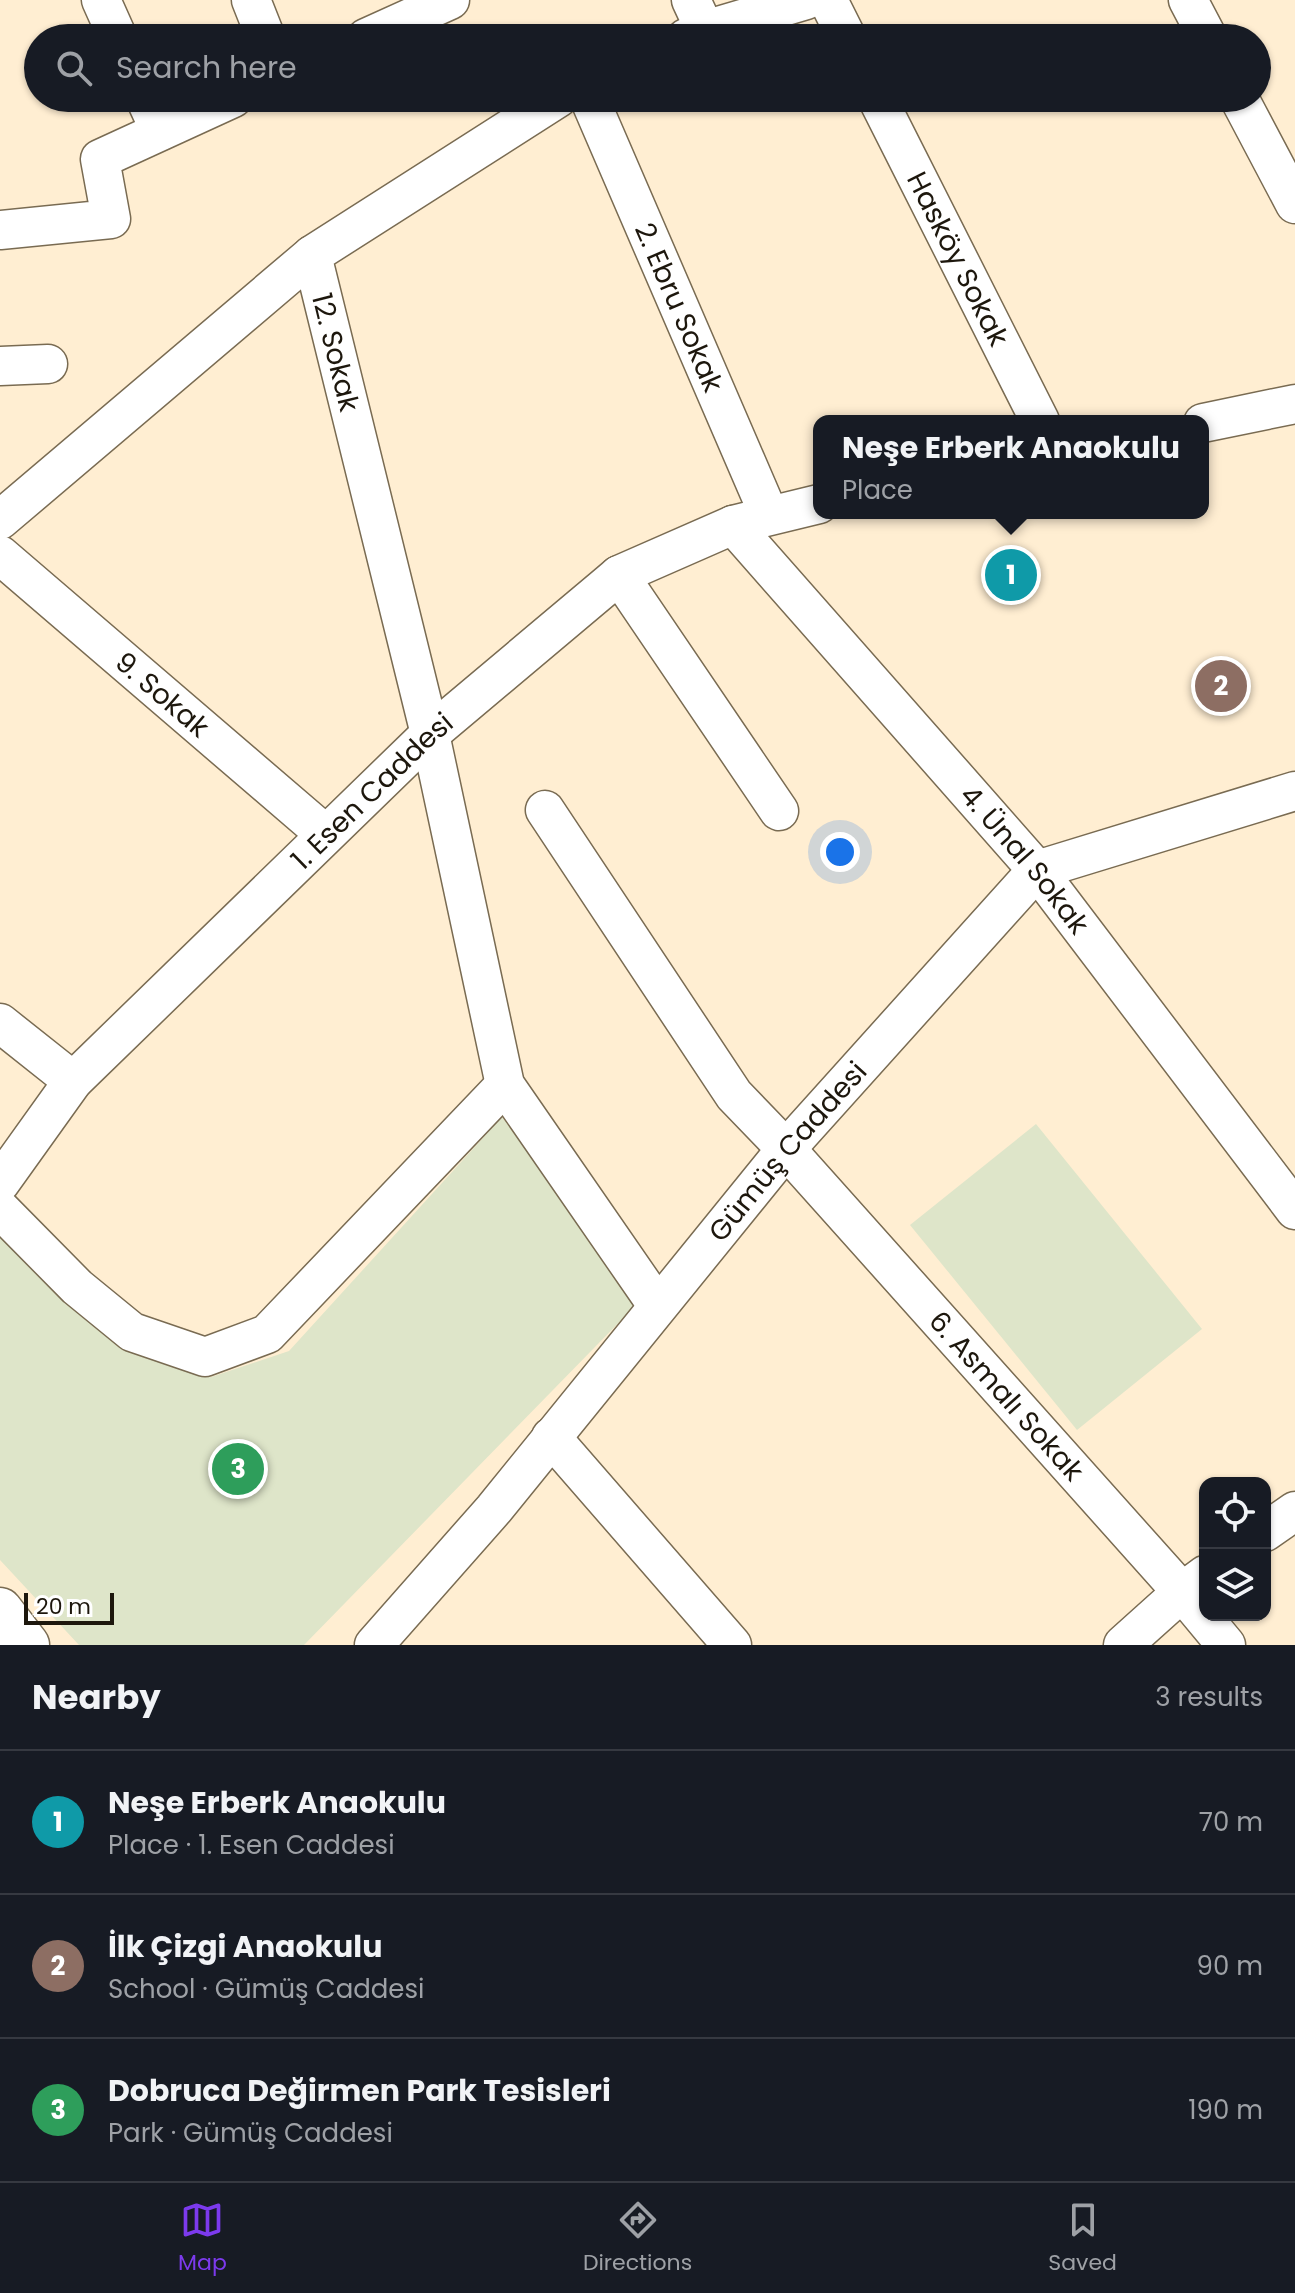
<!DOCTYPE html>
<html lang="en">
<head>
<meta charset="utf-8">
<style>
  body { margin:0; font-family:Poppins,sans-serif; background:#242831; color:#f1f3f6 }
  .controls { position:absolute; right:24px; bottom:24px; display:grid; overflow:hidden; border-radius:16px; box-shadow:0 2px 6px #0004 }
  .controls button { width:72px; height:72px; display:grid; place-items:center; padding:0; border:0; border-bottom:2px solid #363941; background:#171b24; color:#f1f3f6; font:40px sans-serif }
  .scale { position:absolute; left:24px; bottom:20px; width:90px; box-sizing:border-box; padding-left:8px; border:4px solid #1d170d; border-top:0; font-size:22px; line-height:28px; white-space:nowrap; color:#1d170d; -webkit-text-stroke:6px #fff; paint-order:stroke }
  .you { position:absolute; left:840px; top:852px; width:28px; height:28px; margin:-20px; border:6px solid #fff; border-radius:50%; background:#1a73e8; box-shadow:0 0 0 12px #1a73e833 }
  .badge { display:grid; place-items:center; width:52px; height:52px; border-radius:50%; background:#7c3aed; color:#fff; font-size:26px; font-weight:700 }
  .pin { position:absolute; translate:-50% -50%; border:4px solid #fff; box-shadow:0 2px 8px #0006 }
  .popup { position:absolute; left:813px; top:415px; width:396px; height:104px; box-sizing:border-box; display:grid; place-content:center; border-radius:16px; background:#171b24; filter:drop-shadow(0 2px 6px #0005); font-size:26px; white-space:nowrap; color:#9ea1a6 }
  .popup b { font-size:30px; color:#f1f3f6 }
  .popup::after { content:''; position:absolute; left:50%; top:100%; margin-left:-16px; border:16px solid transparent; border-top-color:#171b24 }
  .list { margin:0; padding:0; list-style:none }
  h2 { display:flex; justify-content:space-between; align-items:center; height:104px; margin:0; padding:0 32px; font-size:34px }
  h2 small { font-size:26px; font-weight:400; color:#9ea1a6 }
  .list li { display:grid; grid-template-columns:52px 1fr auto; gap:24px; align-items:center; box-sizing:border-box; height:144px; padding:0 32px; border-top:2px solid #363941 }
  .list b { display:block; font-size:30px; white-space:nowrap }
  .list p { margin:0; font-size:26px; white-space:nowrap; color:#9ea1a6 }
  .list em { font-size:26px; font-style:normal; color:#9ea1a6 }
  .icon { flex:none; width:44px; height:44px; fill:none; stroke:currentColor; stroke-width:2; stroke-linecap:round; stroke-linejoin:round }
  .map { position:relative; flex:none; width:1295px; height:1645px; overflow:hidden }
  .search { position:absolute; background:#171b24; box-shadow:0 2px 6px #0004; left:24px; right:24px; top:24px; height:88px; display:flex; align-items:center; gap:20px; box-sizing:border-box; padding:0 28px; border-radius:44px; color:#9ea1a6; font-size:30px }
  .sheet { height:536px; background:#171b24 }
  nav { display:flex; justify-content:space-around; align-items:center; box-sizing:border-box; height:112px; border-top:2px solid #363941; background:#171b24; font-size:22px; color:#9ea1a6 }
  nav a { display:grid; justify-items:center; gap:4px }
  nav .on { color:#7c3aed }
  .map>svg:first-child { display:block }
</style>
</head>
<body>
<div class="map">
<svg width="1295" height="1645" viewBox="0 0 1295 1645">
  <rect width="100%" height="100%" fill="#ffeed2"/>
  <g fill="#dee5c9">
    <polygon points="502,1117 637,1304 304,1645 79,1645 0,1560 0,1236 128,1351 211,1377 289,1351"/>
    <polygon points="1036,1124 1202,1329 1077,1430 910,1225"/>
  </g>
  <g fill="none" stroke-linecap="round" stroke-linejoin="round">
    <defs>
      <g id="minor">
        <polyline points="101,0 118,38"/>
        <polyline points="251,0 266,38"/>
        <polyline points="691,0 705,30"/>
        <polyline points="828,0 847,38"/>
        <polyline points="1188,0 1208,38"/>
        <polyline points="366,38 450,0"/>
        <polyline points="686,38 705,30 806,0"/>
        <polyline points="145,98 160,131"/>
        <path id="s1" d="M558,98L312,255L430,734L505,1085L657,1305"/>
        <path id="s2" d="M589,98L769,515"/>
        <path id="s3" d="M877,98L1040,421"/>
        <polyline points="1239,98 1295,204"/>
        <polyline points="0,230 111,219 100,159 233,98"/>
        <polyline points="0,366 48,364"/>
        <polyline points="1203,423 1295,404"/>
        <polyline points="0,520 312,255"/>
        <path id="s4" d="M733,525L1037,870L1295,1210"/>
        <path id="s5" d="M0,555L325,834"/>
        <polyline points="619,575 779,811"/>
        <path id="s6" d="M545,810L734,1095L786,1149L1182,1592L1226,1645"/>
        <polyline points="0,1023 73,1081"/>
        <path id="s7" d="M0,1183L73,1081L430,734L606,586L619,575L733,525L819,504"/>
        <polyline points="0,1209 77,1287 132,1332 205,1357 267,1334 505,1085"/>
        <polyline points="551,1437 732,1645"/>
        <polyline points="1265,1532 1295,1511"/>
        <path id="s8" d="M374,1645L494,1509L786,1149L1037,870L1295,791"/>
        <polyline points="1123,1645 1182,1592 1205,1575"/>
      </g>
      <polyline id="major" points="0,1610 27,1645"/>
    </defs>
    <use href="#minor" stroke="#796b52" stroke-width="41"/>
    <use href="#major" stroke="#796b52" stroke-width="47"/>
    <use href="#minor" stroke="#fff" stroke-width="38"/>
    <use href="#major" stroke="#fff" stroke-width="44"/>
  </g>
  <g text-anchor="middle" stroke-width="6" stroke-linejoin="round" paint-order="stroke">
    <g font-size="28" fill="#1d170d" stroke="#fff">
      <text dy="10" stroke="none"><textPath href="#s3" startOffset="180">Hasköy Sokak</textPath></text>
      <text dy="10" stroke="none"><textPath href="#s2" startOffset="228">2. Ebru Sokak</textPath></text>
      <text dy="10" stroke="none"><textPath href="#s1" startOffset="392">12. Sokak</textPath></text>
      <text dy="10" stroke="none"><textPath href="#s5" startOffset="214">9. Sokak</textPath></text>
      <text dy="10" stroke="none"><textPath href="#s7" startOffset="542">1. Esen Caddesi</textPath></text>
      <text dy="10" stroke="none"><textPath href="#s4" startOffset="444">4. Ünal Sokak</textPath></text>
      <text dy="10" stroke="none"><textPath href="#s8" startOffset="644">Gümüş Caddesi</textPath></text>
      <text dy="10" stroke="none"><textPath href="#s6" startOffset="748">6. Asmalı Sokak</textPath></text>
    </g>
  </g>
</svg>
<div class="controls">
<button><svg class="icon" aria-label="locate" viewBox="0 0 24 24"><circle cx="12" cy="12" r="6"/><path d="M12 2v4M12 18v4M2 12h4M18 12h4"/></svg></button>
<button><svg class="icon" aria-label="layers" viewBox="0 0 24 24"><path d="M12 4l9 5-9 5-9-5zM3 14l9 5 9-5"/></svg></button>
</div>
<div class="scale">20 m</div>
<div class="you"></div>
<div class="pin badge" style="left:1011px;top:575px;background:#0f9aa8">1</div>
<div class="popup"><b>Neşe Erberk Anaokulu</b>Place</div>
<div class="pin badge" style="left:1221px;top:686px;background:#8d6e63">2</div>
<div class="pin badge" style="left:238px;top:1469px;background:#2e9e5b">3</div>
<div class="search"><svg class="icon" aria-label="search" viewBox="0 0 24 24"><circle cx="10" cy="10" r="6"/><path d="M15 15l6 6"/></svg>Search here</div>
</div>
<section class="sheet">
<h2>Nearby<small>3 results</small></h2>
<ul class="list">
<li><span class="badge" style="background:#0f9aa8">1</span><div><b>Neşe Erberk Anaokulu</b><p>Place · 1. Esen Caddesi</p></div><em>70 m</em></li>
<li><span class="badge" style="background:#8d6e63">2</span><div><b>İlk Çizgi Anaokulu</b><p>School · Gümüş Caddesi</p></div><em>90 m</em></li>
<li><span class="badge" style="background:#2e9e5b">3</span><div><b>Dobruca Değirmen Park Tesisleri</b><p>Park · Gümüş Caddesi</p></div><em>190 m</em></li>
</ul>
</section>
<nav>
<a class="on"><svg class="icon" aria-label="map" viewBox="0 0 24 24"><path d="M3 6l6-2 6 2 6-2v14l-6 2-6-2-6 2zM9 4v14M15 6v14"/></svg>Map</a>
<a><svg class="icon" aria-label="directions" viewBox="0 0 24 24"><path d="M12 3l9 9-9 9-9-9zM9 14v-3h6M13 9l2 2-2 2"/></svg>Directions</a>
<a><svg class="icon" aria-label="saved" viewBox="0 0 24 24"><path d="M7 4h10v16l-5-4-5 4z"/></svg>Saved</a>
</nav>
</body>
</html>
